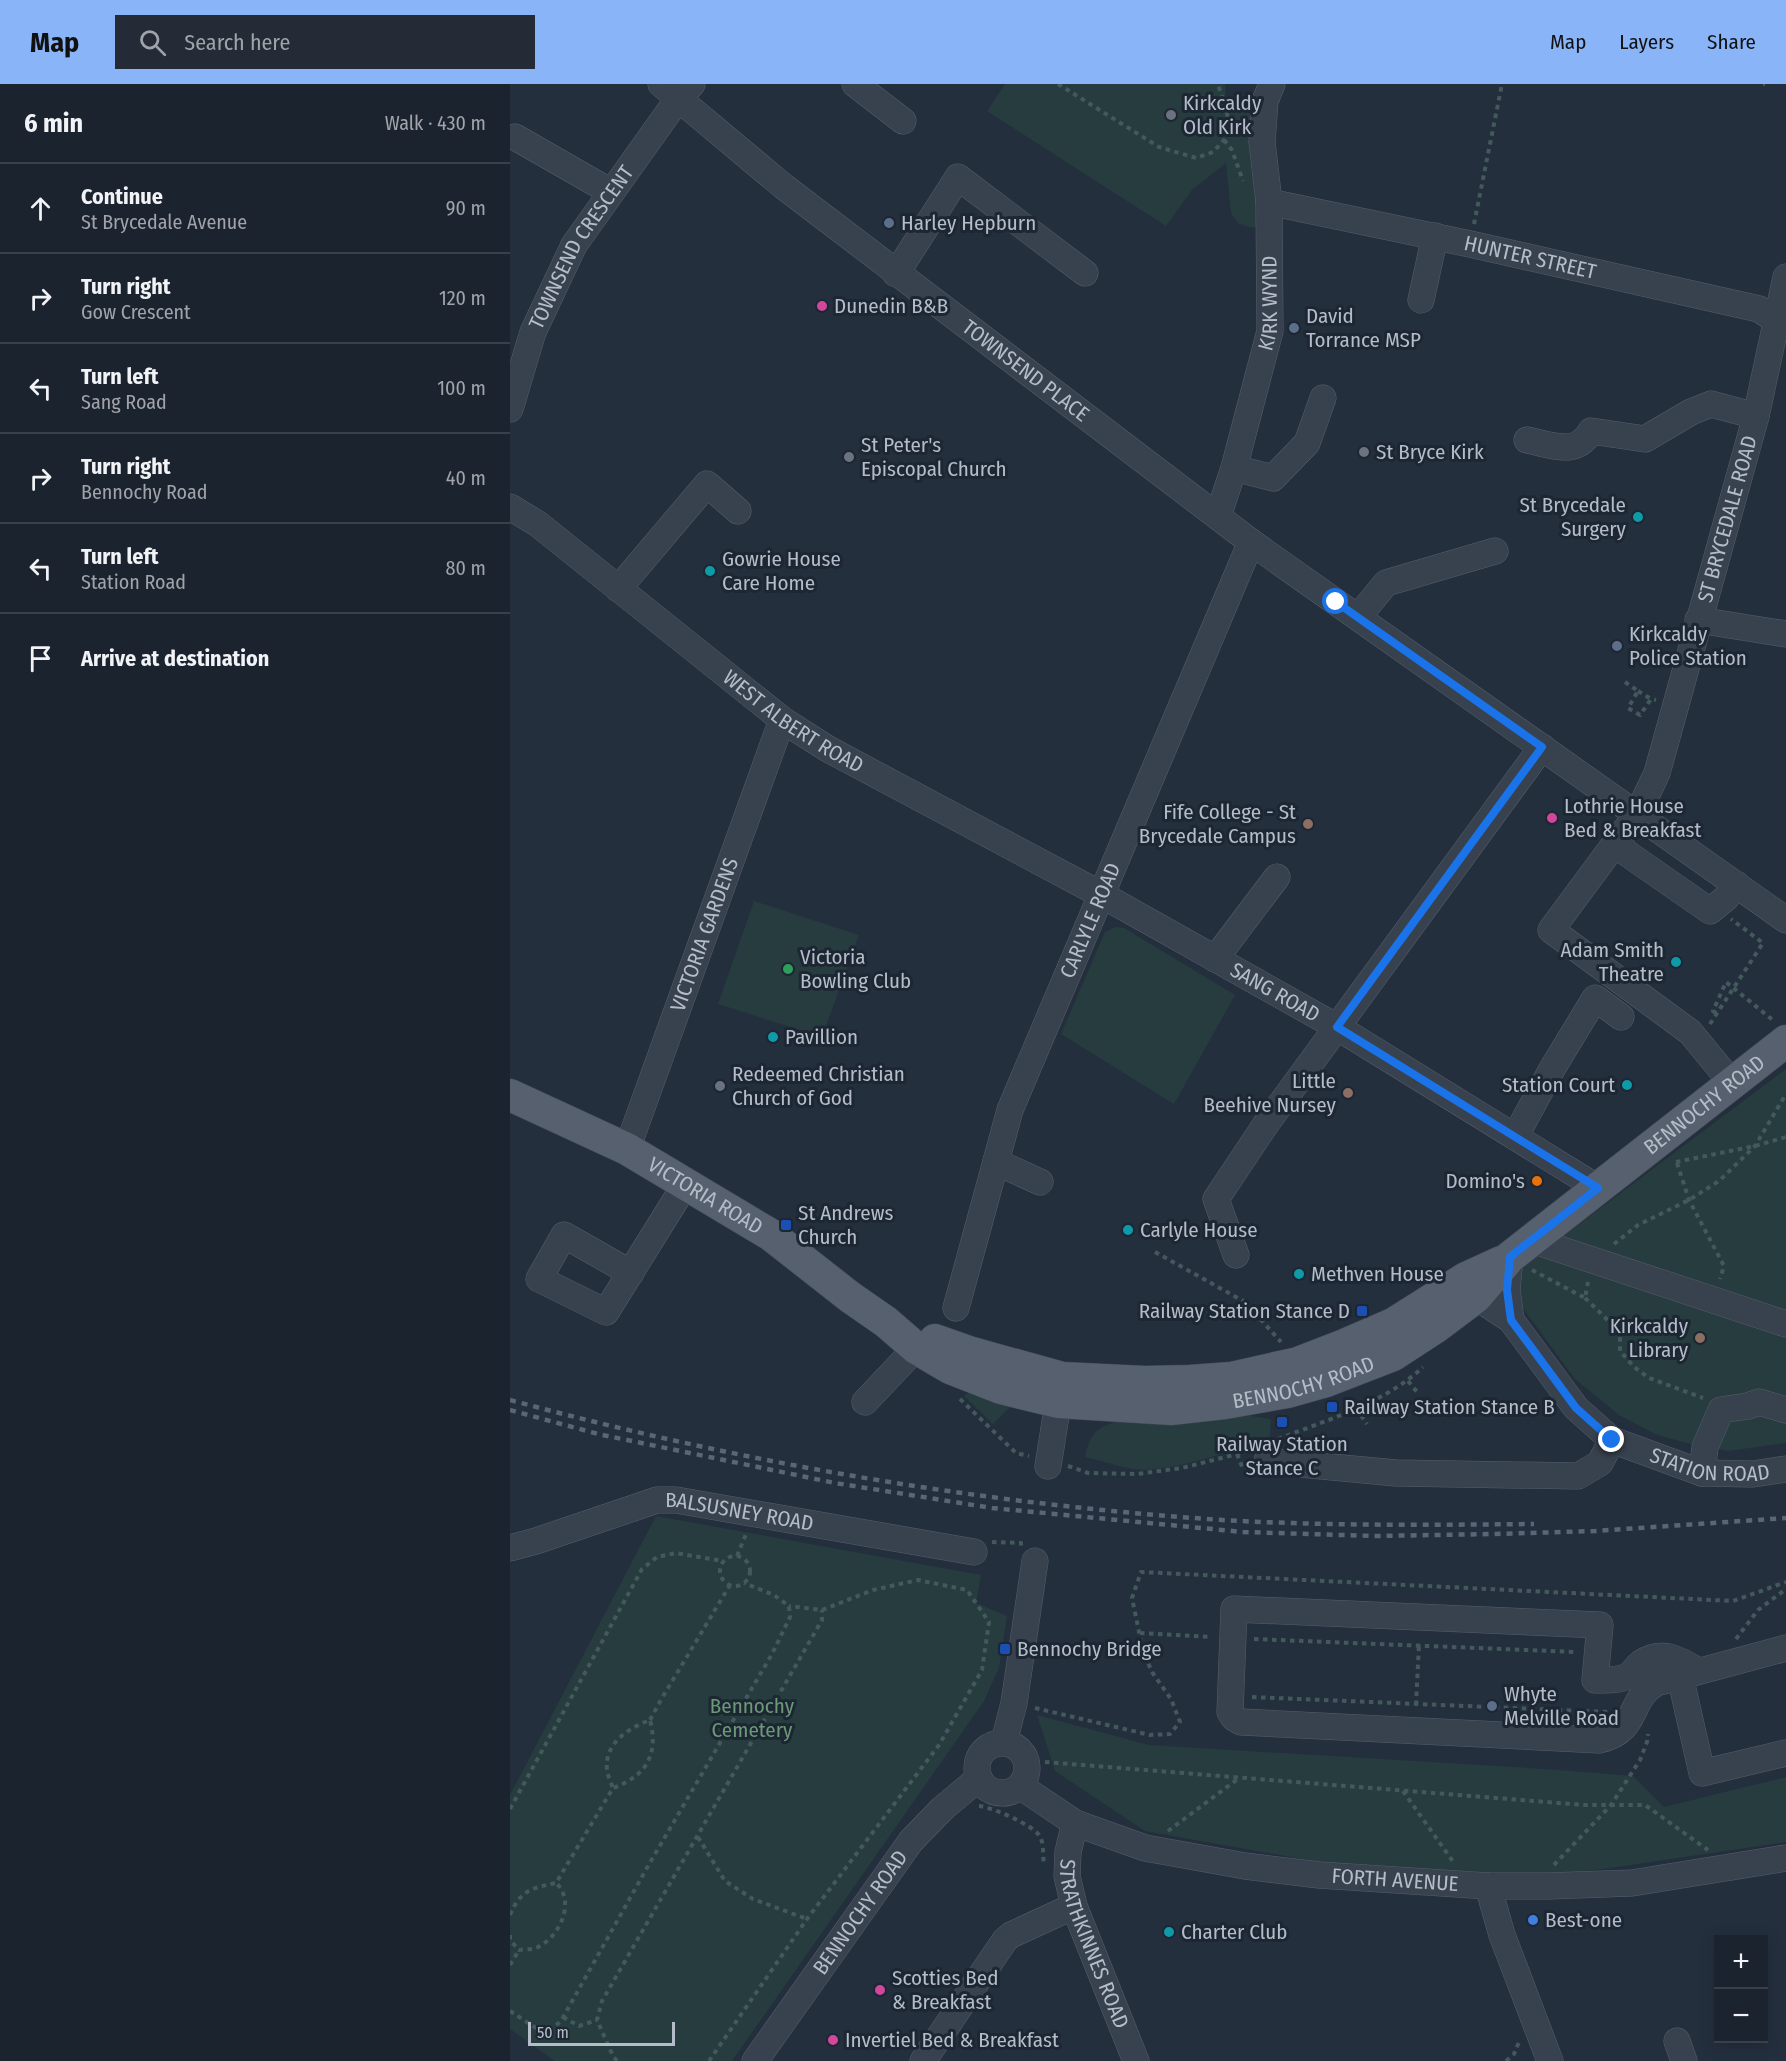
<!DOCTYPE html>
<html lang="en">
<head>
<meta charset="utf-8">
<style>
  body { margin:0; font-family:"Fira Sans Condensed",sans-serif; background:#242b36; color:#f1f3f6 }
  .controls { position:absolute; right:18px; bottom:18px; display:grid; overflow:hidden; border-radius:0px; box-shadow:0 3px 15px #0003 }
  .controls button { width:54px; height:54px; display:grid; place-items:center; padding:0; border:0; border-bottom:2px solid #39404a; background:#1b232e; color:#f1f3f6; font:30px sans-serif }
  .scale { position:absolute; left:18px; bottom:15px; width:147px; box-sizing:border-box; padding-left:6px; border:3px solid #b4bcc9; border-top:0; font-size:16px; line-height:21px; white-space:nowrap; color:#b4bcc9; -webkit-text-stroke:4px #1d2633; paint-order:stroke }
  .stop { position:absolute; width:18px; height:18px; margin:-14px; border:4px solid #1a73e8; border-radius:50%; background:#fff }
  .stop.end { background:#1a73e8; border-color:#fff; box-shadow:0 2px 6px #0008 }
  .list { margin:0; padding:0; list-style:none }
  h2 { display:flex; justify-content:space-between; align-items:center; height:78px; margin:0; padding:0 24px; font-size:26px }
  h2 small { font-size:20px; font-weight:400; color:#a0a4aa }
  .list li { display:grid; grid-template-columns:39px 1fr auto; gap:18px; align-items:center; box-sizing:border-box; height:90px; padding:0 24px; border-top:2px solid #39404a }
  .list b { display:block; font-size:22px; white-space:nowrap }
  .list p { margin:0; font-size:20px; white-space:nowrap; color:#a0a4aa }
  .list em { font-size:20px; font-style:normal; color:#a0a4aa }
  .icon { flex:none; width:33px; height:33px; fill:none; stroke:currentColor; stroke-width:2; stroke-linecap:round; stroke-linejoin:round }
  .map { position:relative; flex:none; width:1276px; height:1977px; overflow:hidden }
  header { display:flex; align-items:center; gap:36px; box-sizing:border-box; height:84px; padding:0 30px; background:#8ab4f8; color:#111 }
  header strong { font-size:28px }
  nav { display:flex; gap:33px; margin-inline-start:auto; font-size:21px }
  .search { width:420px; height:54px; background:#242b36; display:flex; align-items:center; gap:15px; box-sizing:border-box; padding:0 21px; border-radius:0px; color:#a0a4aa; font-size:22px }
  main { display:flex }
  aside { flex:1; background:#1b232e }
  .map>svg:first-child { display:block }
</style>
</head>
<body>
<header>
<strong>Map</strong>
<div class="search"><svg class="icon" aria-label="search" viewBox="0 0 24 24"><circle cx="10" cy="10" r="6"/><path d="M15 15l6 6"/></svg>Search here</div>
<nav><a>Map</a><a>Layers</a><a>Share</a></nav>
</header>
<main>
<aside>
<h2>6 min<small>Walk · 430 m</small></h2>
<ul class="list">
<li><svg class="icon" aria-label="ahead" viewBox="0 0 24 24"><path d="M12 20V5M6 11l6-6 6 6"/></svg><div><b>Continue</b><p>St Brycedale Avenue</p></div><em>90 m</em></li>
<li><svg class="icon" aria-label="right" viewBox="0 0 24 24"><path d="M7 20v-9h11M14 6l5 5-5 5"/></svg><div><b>Turn right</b><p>Gow Crescent</p></div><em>120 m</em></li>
<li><svg class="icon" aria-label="left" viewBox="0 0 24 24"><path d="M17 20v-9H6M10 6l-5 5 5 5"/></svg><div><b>Turn left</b><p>Sang Road</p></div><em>100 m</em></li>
<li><svg class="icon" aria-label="right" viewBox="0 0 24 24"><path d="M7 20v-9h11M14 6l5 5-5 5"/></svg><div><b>Turn right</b><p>Bennochy Road</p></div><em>40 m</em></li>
<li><svg class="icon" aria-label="left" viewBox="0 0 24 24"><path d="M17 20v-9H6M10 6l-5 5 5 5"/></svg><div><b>Turn left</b><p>Station Road</p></div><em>80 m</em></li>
<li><svg class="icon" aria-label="arrive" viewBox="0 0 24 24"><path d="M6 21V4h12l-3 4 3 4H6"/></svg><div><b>Arrive at destination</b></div></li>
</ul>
</aside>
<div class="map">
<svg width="1276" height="1977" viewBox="0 0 1276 1977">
  <rect width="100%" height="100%" fill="#242f3e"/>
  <g fill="#263c3f">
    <polygon points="495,0 715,0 716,15 742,26 740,73 749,141 743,144 729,140 721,129 716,79 682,106 656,142 477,27"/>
    <polygon points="244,817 349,851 312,953 208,920"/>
    <polygon points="606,843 614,844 725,911 664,1020 551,950 595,848"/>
    <polygon points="1276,985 1276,1359 1218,1367 1176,1359 1145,1350 1109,1331 1065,1295 1009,1219 1004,1189"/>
    <polygon points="461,1307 502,1321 483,1340 454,1312"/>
    <path d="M723,1329L761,1335L760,1353C722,1367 675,1384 634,1386C619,1386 590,1376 575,1373C581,1345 591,1341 618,1335Z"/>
    <polygon points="146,1432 471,1491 466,1519 497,1532 489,1584 474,1617 222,1977 45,1977 0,1945 0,1711"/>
    <polygon points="527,1631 639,1661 1036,1685 1123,1692 1154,1723 1276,1693 1276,1758 1045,1792 820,1780 635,1747 545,1687"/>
  </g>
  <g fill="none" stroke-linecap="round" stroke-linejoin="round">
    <defs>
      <g id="minor">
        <path id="s1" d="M151,0L273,102L741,458L1276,836"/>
        <polyline points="345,0 393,37"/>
        <polyline points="5,53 101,108"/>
        <path id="s2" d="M759,118L960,160L1249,225L1276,243"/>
        <polyline points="386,190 448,93 575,189"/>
        <polyline points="911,216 925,152"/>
        <path id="s3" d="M0,325L23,248L64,161L168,15L182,0"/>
        <path d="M1017,356C1042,361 1066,373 1081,347L1135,355L1181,328L1201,320L1246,332"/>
        <polyline points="724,384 763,394 797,359 813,314"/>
        <path id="s4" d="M0,423L28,440L274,637L318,665L592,811L827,943L1088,1104"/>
        <path id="s5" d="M708,432L724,384L760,247L759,118L752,58L755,17L762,0"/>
        <polyline points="108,505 197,400 228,427"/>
        <polyline points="848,533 876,499 985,467"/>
        <polyline points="1188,536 1276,550"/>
        <polyline points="1109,754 1041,846 1180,948 1222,999"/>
        <path id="s6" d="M1226,800L1216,814L1200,827L1118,770L1111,763L1109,754L1127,731L1147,689L1246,332L1276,193"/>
        <polyline points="705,875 767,793"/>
        <polyline points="1005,1053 1042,985 1085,914 1111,933"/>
        <path id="s7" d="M117,1065L268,647L274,637"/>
        <polyline points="486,1078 530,1098"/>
        <polyline points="1022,1156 1276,1240"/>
        <polyline points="726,1171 706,1115 756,1040 1032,663"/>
        <polyline points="1000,1173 997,1206 1001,1236"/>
        <polyline points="121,1189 54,1151 29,1195 96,1228 175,1101"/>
        <path id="s8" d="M966,1213L1001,1236L1066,1324L1102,1356L1192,1389L1243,1390L1276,1385"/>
        <path id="s9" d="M446,1224L500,1026L741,458"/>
        <polyline points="355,1318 406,1264"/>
        <polyline points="757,1377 886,1389 1068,1392 1090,1379 1102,1356"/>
        <polyline points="538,1382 551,1300"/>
        <polyline points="1192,1389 1195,1363 1211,1326 1238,1322 1249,1318 1276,1326"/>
        <path id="s10" d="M0,1464L26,1457L147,1416H166L464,1468"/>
        <path d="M1188,1587C1169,1575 1152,1565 1131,1579C1126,1583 1123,1589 1118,1592C1108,1597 1095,1596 1085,1596L1090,1541L724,1525L720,1628L724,1634L731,1638L1089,1656C1130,1647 1117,1616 1146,1599L1276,1564"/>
        <polyline points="1170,1592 1192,1689 1276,1669"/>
        <polyline points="494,1658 504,1619 525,1477"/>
        <circle cx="492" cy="1684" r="25"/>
        <path id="s11" d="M510,1702L565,1739L635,1764L735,1782L809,1791L978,1802H1039L1122,1799L1276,1774"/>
        <path id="s12" d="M565,1739L558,1768L557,1792L564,1822L626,1977"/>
        <polyline points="978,1802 992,1851 1040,1977"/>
        <polyline points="1167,1957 1174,1977"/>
        <path id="s13" d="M245,1977L401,1757L432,1725L469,1694"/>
        <polyline points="413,1977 495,1856 501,1851 564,1822"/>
      </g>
      <g id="major">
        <path id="s14" d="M0,1011L117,1065L261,1151L340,1213L376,1238L406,1264L440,1284L491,1304L548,1318L661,1325L715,1319L777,1308L816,1297L883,1271L926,1243L966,1213L1000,1173L1276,957"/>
        <polyline points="425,1256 462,1269 552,1294 635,1298 680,1297 721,1294 788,1279 832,1262 883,1240 956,1194 991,1178"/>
      </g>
    </defs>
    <use href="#minor" stroke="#565f6c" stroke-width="27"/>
    <use href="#major" stroke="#414a57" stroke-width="33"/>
    <g stroke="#44595c" stroke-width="4" stroke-dasharray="4.5 4.5" stroke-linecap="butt">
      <polyline points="548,0 649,63 686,74 703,68 714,56 718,46 718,33 708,0"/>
      <polyline points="1253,0 1255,0"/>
      <polyline points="714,56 722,66 733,97"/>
      <polyline points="964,140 992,0"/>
      <polyline points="1115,598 1128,607 1118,624 1130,631 1141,615 1146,616"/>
      <polyline points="1128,607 1141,615"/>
      <polyline points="1206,929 1203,927 1216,898 1264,937"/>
      <polyline points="1200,940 1253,859 1221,835"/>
      <polyline points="1166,1078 1245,1062 1276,1053"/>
      <polyline points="1167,1079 1179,1116 1214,1182 1210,1195"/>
      <polyline points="1104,1160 1128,1141 1179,1116 1209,1097 1245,1062 1276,1010"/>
      <polyline points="645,1168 735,1218 771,1258"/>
      <polyline points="1022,1186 1075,1214 1078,1198"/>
      <polyline points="1075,1214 1110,1248 1110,1267 1124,1283 1139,1294 1193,1314"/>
      <polyline points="898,1297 908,1309"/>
      <polyline points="450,1315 506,1369 519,1372"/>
      <polyline points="846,1324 857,1340"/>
      <path d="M768,1355C817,1336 875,1319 913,1283"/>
      <polyline points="727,1370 733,1385 737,1384"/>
      <polyline points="558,1382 578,1389 627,1390 672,1384 739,1367"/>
      <polyline points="482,1458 511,1459 511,1462"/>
      <circle cx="225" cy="1487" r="15"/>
      <polyline points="227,1472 236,1450"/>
      <polyline points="630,1549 701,1553"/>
      <polyline points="744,1555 1066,1568"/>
      <polyline points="1226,1555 1248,1526 1276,1505"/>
      <polyline points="742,1613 1098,1628"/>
      <polyline points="906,1621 909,1560"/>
      <polyline points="525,1624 640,1651 660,1650 670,1638 661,1615 642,1588 633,1567 622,1514 631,1488 1223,1517 1276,1498"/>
      <polyline points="140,1636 152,1614 220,1501"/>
      <polyline points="535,1678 1074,1721 1135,1721 1198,1766"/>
      <polyline points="893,1707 944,1779"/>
      <path d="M469,1722C482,1723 522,1741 529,1751C535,1760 532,1770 534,1779"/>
      <polyline points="0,1725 132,1485 147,1473 166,1469 213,1477"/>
      <polyline points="658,1747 729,1694"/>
      <polyline points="188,1753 215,1797 243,1815 297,1835"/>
      <polyline points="1044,1781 1101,1721 1130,1676 1137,1658 1138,1650"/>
      <path d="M0,1831C10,1807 21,1804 46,1799L103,1704C136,1692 149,1671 140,1636C119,1644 94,1659 97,1686C98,1692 101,1699 103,1704"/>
      <path d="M0,1851V1856L9,1866C15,1865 23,1866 28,1863C50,1852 66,1818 46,1799"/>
      <polyline points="0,1881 9,1866"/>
      <polyline points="0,1927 29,1946 39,1947 51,1937 138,1782 262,1570 280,1533 279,1522 264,1511 234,1499"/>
      <polyline points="53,1933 69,1942 87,1936"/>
      <polyline points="107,1977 103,1972 87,1936 92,1917 312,1536 312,1526"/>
      <polyline points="199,1977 297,1835 429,1661 472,1586 479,1538 457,1506 408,1496 363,1506 312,1526 279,1522"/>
      <polyline points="996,1977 1004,1970 1009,1958"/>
    </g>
    <use href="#minor" stroke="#38414e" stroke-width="26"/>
    <use href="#major" stroke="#56606e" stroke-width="32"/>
    <g stroke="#5a6575" stroke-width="4.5" stroke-dasharray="6 6" stroke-linecap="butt">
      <path d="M0,1316C233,1379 471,1420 712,1436C816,1442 920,1441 1024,1440"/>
      <polyline points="0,1326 88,1350 325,1399 482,1424 733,1448 865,1452 985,1450 1085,1447 1276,1434"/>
    </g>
  </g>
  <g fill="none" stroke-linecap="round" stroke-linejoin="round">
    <polyline stroke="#1a73e8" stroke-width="8" points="826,518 1032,663 827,943 1088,1104 1000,1173 997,1206 1001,1236 1066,1324 1102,1356"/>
  </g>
  <g fill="#6b7280" stroke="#1d2633" stroke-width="2">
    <circle cx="661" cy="31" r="6"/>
    <circle cx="854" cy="368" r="6"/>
    <circle cx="339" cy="373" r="6"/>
    <circle cx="210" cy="1002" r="6"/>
  </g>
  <g fill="#5c6f8a" stroke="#1d2633" stroke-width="2">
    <circle cx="379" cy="139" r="6"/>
    <circle cx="784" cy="244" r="6"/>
    <circle cx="1107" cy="562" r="6"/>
    <circle cx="982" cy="1622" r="6"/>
  </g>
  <g fill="#d1479c" stroke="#1d2633" stroke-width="2">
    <circle cx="312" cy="222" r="6"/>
    <circle cx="1042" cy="734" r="6"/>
    <circle cx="370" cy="1906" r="6"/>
    <circle cx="323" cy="1956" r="6"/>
  </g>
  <g fill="#0f9aa8" stroke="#1d2633" stroke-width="2">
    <circle cx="1128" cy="433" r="6"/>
    <circle cx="200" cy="487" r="6"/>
    <circle cx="1166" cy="878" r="6"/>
    <circle cx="263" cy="953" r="6"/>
    <circle cx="1117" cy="1001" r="6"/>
    <circle cx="618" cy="1146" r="6"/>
    <circle cx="789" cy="1190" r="6"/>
    <circle cx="659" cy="1848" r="6"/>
  </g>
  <g fill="#8d6e63" stroke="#1d2633" stroke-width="2">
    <circle cx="798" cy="740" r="6"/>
    <circle cx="838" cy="1009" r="6"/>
    <circle cx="1190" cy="1254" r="6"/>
  </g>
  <circle fill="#2e9e5b" stroke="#1d2633" stroke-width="2" cx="278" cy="885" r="6"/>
  <circle fill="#e8710a" stroke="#1d2633" stroke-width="2" cx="1027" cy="1097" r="6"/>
  <g fill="#1a4fb4" stroke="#1d2633" stroke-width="2">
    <rect x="270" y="1135" width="12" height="12" rx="3"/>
    <rect x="846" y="1221" width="12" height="12" rx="3"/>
    <rect x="816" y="1317" width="12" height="12" rx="3"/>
    <rect x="766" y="1332" width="12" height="12" rx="3"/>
    <rect x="489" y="1559" width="12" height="12" rx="3"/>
  </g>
  <circle fill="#3f7fe0" stroke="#1d2633" stroke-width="2" cx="1023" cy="1836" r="6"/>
  <g text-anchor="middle" stroke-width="6" stroke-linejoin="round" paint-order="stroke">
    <g font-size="21" fill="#b4bcc9" stroke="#1d2633" text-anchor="start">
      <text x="673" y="26">Kirkcaldy<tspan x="673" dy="24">Old Kirk</tspan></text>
      <text x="391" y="146">Harley Hepburn</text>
      <text x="324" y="229">Dunedin B&amp;B</text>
      <text x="796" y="239">David<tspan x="796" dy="24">Torrance MSP</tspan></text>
      <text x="351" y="368">St Peter's<tspan x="351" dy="24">Episcopal Church</tspan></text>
      <text x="866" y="375">St Bryce Kirk</text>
      <text x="1116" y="428" text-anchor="end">St Brycedale<tspan x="1116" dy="24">Surgery</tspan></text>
      <text x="212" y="482">Gowrie House<tspan x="212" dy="24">Care Home</tspan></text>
      <text x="1119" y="557">Kirkcaldy<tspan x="1119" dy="24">Police Station</tspan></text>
      <text x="1054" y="729">Lothrie House<tspan x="1054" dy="24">Bed &amp; Breakfast</tspan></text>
      <text x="786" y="735" text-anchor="end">Fife College - St<tspan x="786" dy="24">Brycedale Campus</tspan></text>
      <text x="1154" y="873" text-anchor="end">Adam Smith<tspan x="1154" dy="24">Theatre</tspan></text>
      <text x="290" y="880">Victoria<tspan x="290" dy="24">Bowling Club</tspan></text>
      <text x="275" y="960">Pavillion</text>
      <text x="222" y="997">Redeemed Christian<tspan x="222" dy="24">Church of God</tspan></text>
      <text x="826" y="1004" text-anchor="end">Little<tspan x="826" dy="24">Beehive Nursey</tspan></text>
      <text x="1105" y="1008" text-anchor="end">Station Court</text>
      <text x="1015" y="1104" text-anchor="end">Domino's</text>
      <text x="288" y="1136">St Andrews<tspan x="288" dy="24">Church</tspan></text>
      <text x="630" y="1153">Carlyle House</text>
      <text x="801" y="1197">Methven House</text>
      <text x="840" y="1234" text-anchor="end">Railway Station Stance D</text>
      <text x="1178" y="1249" text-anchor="end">Kirkcaldy<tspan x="1178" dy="24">Library</tspan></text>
      <text x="834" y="1330">Railway Station Stance B</text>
      <text x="772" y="1367" text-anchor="middle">Railway Station<tspan x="772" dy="24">Stance C</tspan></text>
      <text x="507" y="1572">Bennochy Bridge</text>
      <text x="994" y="1617">Whyte<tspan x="994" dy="24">Melville Road</tspan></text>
      <text x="1035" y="1843">Best-one</text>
      <text x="671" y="1855">Charter Club</text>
      <text x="382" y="1901">Scotties Bed<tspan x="382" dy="24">&amp; Breakfast</tspan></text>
      <text x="335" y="1963">Invertiel Bed &amp; Breakfast</text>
    </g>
    <g font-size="21" fill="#b4bcc9" stroke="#1d2633">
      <text dy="7" stroke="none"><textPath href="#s3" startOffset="178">TOWNSEND CRESCENT</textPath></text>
      <text dy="7" stroke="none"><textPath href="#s2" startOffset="267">HUNTER STREET</textPath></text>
      <text dy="7" stroke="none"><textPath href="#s5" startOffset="220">KIRK WYND</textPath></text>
      <text dy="7" stroke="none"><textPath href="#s1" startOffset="464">TOWNSEND PLACE</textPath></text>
      <text dy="7" stroke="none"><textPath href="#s6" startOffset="496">ST BRYCEDALE ROAD</textPath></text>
      <text dy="7" stroke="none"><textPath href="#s4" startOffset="356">WEST ALBERT ROAD</textPath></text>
      <text dy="7" stroke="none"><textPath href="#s9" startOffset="411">CARLYLE ROAD</textPath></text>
      <text dy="7" stroke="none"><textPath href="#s7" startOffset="228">VICTORIA GARDENS</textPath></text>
      <text dy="7" stroke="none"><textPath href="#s4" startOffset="909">SANG ROAD</textPath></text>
      <text dy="7" stroke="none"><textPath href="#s14" startOffset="1377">BENNOCHY ROAD</textPath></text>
      <text dy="7" stroke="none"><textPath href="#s14" startOffset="220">VICTORIA ROAD</textPath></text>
      <text dy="7" stroke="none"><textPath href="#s14" startOffset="882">BENNOCHY ROAD</textPath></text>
      <text dy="7" stroke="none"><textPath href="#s8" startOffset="302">STATION ROAD</textPath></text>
      <text dy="7" stroke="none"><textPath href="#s10" startOffset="238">BALSUSNEY ROAD</textPath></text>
      <text dy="7" stroke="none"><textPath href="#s11" startOffset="393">FORTH AVENUE</textPath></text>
      <text dy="7" stroke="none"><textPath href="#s13" startOffset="182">BENNOCHY ROAD</textPath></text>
      <text dy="7" stroke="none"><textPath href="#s12" startOffset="126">STRATHKINNES ROAD</textPath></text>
    </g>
    <g font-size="21" fill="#6b9a76" stroke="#1d2633">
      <text x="242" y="1629">Bennochy<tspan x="242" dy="24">Cemetery</tspan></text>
    </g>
  </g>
</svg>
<div class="controls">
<button>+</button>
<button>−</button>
</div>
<div class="scale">50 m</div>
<div class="stop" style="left:826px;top:518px"></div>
<div class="stop end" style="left:1102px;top:1356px"></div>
</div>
</main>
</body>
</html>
